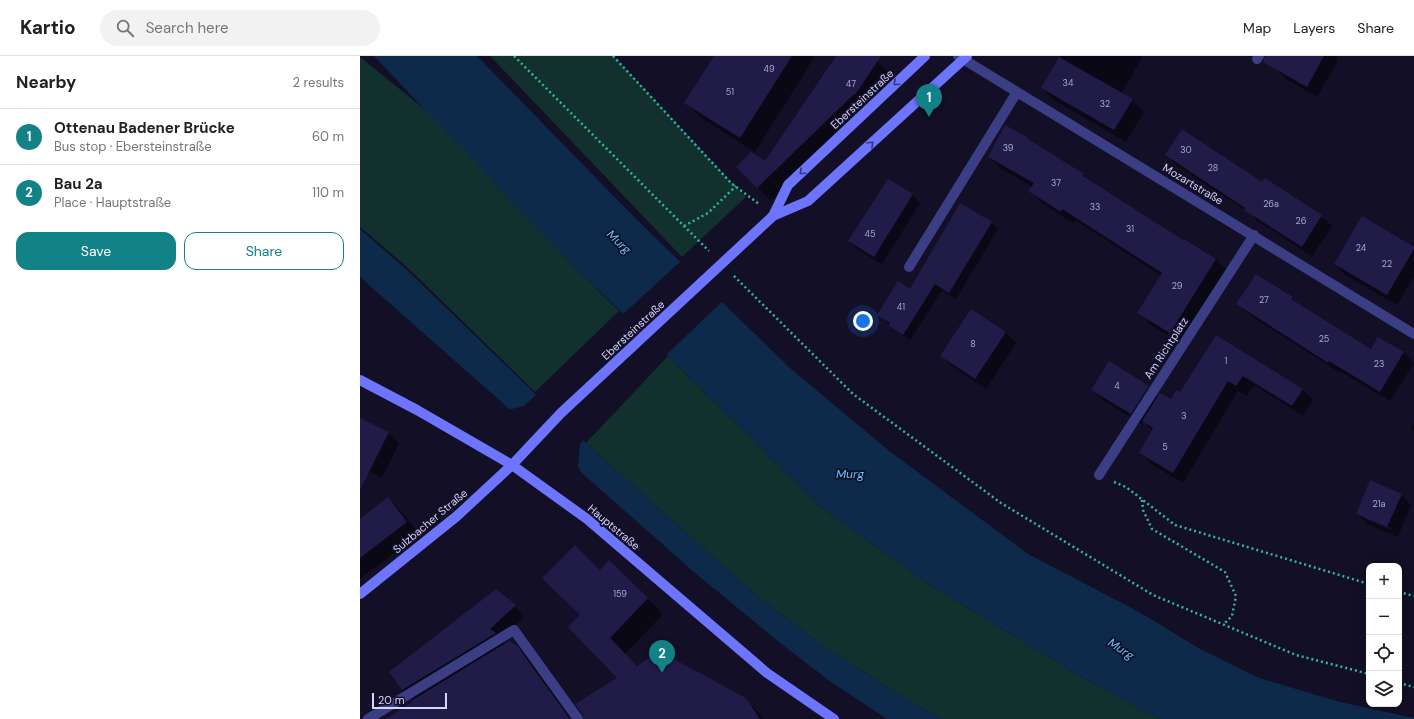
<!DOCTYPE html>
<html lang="en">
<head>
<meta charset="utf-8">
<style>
  body { margin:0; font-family:"DM Sans",sans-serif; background:#f2f2f2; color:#202124 }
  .controls { position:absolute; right:12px; bottom:12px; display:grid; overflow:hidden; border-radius:8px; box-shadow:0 4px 16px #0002 }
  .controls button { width:36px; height:36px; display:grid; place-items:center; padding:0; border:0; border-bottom:1px solid #e0e0e0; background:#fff; color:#202124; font:20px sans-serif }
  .scale { position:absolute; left:12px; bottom:10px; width:75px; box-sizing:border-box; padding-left:4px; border:2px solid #d7d5ff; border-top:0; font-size:11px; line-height:14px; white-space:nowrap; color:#d7d5ff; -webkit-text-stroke:3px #120f26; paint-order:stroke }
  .you { position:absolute; left:503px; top:265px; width:14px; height:14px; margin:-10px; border:3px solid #fff; border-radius:50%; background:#1a73e8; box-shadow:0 0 0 6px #1a73e833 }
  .badge { display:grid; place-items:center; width:26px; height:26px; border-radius:50%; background:#128286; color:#fff; font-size:13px; font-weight:700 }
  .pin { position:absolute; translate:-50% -33px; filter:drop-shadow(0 1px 2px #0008) }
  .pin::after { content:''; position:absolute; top:21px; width:14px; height:12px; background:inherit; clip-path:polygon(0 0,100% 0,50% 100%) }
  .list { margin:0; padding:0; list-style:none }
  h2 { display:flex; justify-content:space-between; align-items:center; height:52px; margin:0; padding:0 16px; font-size:17px }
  h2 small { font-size:13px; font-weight:400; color:#757577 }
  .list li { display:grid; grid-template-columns:26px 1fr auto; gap:12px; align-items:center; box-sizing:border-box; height:56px; padding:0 16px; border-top:1px solid #e0e0e0 }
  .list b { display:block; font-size:15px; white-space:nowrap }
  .list p { margin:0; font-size:13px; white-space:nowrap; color:#757577 }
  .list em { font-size:13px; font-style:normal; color:#757577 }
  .actions { display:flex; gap:8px; padding:12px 16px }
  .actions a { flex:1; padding:9px 0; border:1px solid #128286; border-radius:12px; text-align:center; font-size:14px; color:#128286 }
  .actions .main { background:#128286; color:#fff }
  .icon { flex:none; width:22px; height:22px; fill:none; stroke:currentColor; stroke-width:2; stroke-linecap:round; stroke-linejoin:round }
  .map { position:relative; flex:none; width:1054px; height:663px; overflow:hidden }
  header { display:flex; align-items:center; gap:24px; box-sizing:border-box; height:56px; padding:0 20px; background:#fff; border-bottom:1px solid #e0e0e0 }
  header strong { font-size:19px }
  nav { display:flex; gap:22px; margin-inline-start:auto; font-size:14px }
  .search { width:280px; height:36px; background:#f2f2f2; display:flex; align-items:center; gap:10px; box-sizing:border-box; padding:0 14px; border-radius:22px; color:#757577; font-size:15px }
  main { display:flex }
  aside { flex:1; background:#fff }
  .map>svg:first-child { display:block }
</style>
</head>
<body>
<header>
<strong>Kartio</strong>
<div class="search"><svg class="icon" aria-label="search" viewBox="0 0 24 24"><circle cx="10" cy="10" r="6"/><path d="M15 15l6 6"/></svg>Search here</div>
<nav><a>Map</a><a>Layers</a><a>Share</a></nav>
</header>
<main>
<aside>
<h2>Nearby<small>2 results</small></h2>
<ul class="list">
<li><span class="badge">1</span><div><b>Ottenau Badener Brücke</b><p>Bus stop · Ebersteinstraße</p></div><em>60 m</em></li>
<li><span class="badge">2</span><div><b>Bau 2a</b><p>Place · Hauptstraße</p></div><em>110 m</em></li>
</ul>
<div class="actions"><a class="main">Save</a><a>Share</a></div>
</aside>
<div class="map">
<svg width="1054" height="663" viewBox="0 0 1054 663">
  <rect width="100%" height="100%" fill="#120f26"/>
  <g fill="#12302d">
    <polygon points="130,0 254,0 386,141 322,201"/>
    <polygon points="0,1 72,59 217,214 259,255 175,336 48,212 0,171"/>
    <polygon points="308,300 459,450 570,529 715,617 787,657 801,663 581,663 556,649 460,588 391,535 226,387"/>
  </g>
  <g fill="#0e2a4b">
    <polygon points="14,0 117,0 275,162 430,312 528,394 668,498 779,556 842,594 899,622 980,646 1054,662 1054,663 801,663 787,657 715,617 570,529 459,450 308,300 217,214"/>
    <polygon points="0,173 47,214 226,387 391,535 460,588 556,649 581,663 527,663 471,626 419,586 334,516 0,221"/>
  </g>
  <g fill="#120f26">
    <polygon points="322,204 364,244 305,300 261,260"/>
    <polygon points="178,337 224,382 220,388 218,410 224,422 148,354 164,350"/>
  </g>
  <g fill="#0007" fill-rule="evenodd">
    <polygon points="355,0 455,0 395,96 340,61 326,47"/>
    <polygon points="477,0 509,0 517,5 531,19 509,51 508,50 411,145 377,111 405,107"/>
    <polygon points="701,0 783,0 761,38 772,44 784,56 766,86 694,44 682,32"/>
    <polygon points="916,0 978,0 976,4 977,6 957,41 926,23 915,12"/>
    <polygon points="646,71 669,83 673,87 724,119 729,124 823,185 856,203 868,215 823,289 791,269 779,257 802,220 715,164 713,167 682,147 670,135 673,131 641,113 629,101"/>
    <polygon points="806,99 902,127 961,160 972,170 952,200 896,164 891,158 816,109"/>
    <polygon points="528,124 553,139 560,147 522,208 497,193 489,185"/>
    <polygon points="631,166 638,173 596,243 582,234 550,284 537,276 530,269 518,259 550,234"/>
    <polygon points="1054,192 1054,220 1037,249 985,219 975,208"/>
    <polygon points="932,242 939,249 1011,294 1019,282 1044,297 1054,307 1030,345 980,315 979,316 888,258 878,248"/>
    <polygon points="611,254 646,277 656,287 626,333 592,310 581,300"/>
    <polygon points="856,280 943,334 953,344 943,360 894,329 887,340 878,335 823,427 790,407 780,396 793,375 783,365 781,368 743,344 732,334 788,331 798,341 811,345 820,338"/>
    <polygon points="0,363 29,377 39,387 22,422 0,411"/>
    <polygon points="1054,367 1054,375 1051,372"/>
    <path d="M1041,438L1051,449L1038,481L1007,468L997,457ZM1008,462L1032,472L1031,474L1008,464Z"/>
    <polygon points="28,442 40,454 59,478 0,523 0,461 1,463"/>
    <polygon points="240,515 287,542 303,558 264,599 277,611 385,642 404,663 225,663 259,622 221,560"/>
    <polygon points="136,534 165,560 140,583 146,588 157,591 173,608 213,663 28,663 53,647 54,644 43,634 30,617"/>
  </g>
  <g fill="#211b47">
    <polygon points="354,0 432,0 380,82 324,47"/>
    <polygon points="476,0 521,0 495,39 494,38 397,132 376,111 391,96 405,105"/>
    <polygon points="905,0 964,0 947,31 903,6"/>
    <polygon points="699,1 773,43 754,74 681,32"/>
    <polygon points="645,69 669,82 668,83 724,118 723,120 823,184 824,183 856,203 810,277 777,257 802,217 702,153 701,156 668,135 674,127 628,101"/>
    <polygon points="822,73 902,126 905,122 962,159 942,191 884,154 885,152 805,99"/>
    <polygon points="528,123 553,138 514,201 488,185"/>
    <polygon points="600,147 632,166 589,237 575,228 543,279 529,270 530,267 517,259 538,225 550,233"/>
    <polygon points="1002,160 1054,191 1054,193 1027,239 974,208"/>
    <polygon points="896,218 933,241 931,243 1011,293 1018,281 1044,296 1020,336 969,305 968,307 962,303 876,248"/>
    <polygon points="611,253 646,276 615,323 580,300"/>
    <polygon points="856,279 943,333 932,350 883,320 876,330 868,325 813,417 779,397 793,372 782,365 800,337 811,343 816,334 820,336"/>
    <polygon points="749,305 789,330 771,358 731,334"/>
    <polygon points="0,362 29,376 0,434"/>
    <polygon points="1010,424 1042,438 1027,471 996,458"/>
    <polygon points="28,441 47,466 0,502 0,463"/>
    <polygon points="215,489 240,514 249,504 288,542 250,582 277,610 299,595 386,642 400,663 224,663 223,659 215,648 257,622 208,571 220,559 182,522"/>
    <polygon points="136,533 156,549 130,573 136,577 42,634 29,616"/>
    <polygon points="149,585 158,591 210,663 26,663 52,646 51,645"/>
  </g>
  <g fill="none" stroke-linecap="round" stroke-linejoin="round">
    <g stroke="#30b8a5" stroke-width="2.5" stroke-dasharray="2 3" stroke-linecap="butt">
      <polyline points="154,0 349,195"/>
      <polyline points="253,0 371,127 399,148"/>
      <polyline points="324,170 348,157 376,130"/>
      <polyline points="374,220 493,338 641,447 793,539 936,599 1009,618"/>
      <polyline points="754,426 766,431 815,469 1009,528"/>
      <polyline points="782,444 783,454 792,473 865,516 876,540 872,560 864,568"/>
      <polyline points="1039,536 1054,540"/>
      <polyline points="1039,627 1054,631"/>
    </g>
    <g stroke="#3b3d85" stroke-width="10">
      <polyline points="897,3 899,0"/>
      <polyline points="549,211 657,36"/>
      <polyline points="8,663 154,574 218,663"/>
    </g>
    <g stroke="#3b3d85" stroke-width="10">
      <polyline points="598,0 1054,278"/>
      <polyline points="739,419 894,179"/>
    </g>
    <g stroke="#6d74fe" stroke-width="10">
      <polyline points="413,160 428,129 565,0"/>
      <polyline points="0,324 57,354 152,409 227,463 407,617 474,663"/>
      <polyline points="0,538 97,460 152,409 201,357 413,160 448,145 607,0"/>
    </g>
  </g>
  <defs><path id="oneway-chevron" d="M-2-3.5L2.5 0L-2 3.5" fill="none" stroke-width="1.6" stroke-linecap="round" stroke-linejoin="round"/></defs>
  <g stroke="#36377c">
    <use href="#oneway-chevron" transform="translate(536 27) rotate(137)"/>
    <use href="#oneway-chevron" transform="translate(511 88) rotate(-43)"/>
    <use href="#oneway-chevron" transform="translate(442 116) rotate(137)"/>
  </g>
  <g text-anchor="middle" stroke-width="3.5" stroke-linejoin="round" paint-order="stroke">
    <g font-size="9" fill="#aaa6d1">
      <text x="409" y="16">49</text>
      <text x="708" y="30">34</text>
      <text x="491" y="31">47</text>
      <text x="370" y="39">51</text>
      <text x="745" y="51">32</text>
      <text x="648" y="95">39</text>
      <text x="826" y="97">30</text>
      <text x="853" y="115">28</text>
      <text x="696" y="130">37</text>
      <text x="911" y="151">26a</text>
      <text x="735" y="154">33</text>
      <text x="941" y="168">26</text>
      <text x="770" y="176">31</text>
      <text x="510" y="181">45</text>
      <text x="1001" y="195">24</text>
      <text x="1027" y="211">22</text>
      <text x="817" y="233">29</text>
      <text x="904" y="247">27</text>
      <text x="541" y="254">41</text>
      <text x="964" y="286">25</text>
      <text x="613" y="291">8</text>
      <text x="866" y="308">1</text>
      <text x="1019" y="311">23</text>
      <text x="757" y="333">4</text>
      <text x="824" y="363">3</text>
      <text x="805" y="394">5</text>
      <text x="1019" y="451">21a</text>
      <text x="260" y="541">159</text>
    </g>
    <g font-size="11" fill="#d7d5ff" stroke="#120f26">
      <text transform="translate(502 43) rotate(-43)" y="4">Ebersteinstraße</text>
      <text transform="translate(833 128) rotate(31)" y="4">Mozartstraße</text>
      <text transform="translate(273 274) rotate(-43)" y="4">Ebersteinstraße</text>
      <text transform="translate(806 292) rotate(-57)" y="4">Am Richtplatz</text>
      <text transform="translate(70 465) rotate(-40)" y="4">Sulzbacher Straße</text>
      <text transform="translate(254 471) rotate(40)" y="4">Hauptstraße</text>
    </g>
    <g font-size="12" font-style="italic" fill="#64c2fe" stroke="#120f26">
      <text transform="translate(259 186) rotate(44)" y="4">Murg</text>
      <text x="490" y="422">Murg</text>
      <text transform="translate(761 593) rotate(34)" y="4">Murg</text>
    </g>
  </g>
</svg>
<div class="controls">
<button>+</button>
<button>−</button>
<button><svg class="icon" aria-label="locate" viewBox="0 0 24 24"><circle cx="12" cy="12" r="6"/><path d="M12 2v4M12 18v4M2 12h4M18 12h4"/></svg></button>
<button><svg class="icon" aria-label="layers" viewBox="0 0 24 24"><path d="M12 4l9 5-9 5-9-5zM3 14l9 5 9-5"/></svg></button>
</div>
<div class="scale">20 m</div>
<div class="you"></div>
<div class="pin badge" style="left:569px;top:61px">1</div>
<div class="pin badge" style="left:302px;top:617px">2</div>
</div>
</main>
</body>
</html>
